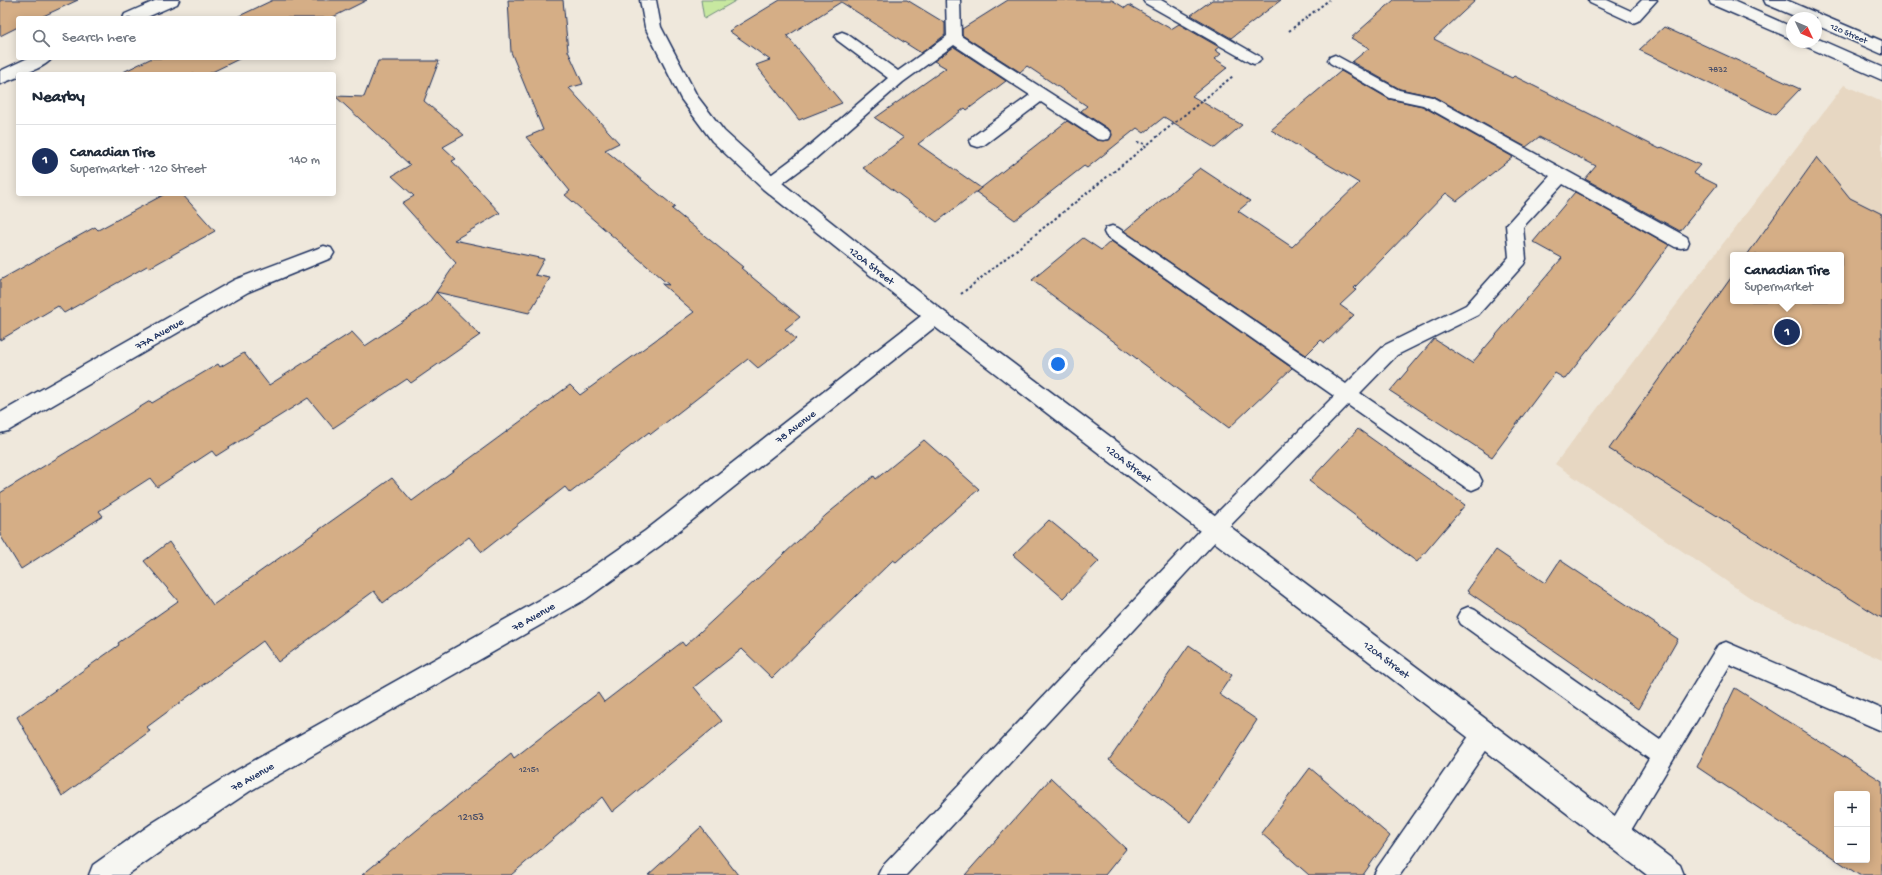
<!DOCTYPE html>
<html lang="en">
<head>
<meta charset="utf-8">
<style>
  body { margin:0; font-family:"Gochi Hand",sans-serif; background:#f6f6f7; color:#1f2937 }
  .controls { position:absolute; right:12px; bottom:12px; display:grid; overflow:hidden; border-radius:4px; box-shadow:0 2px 10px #0003 }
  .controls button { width:36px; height:36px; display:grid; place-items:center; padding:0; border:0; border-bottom:1px solid #e0e1e3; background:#fff; color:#1f2937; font:20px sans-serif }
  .compass { position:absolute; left:1786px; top:12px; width:36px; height:36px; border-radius:50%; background:#fff; box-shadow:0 2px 10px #0003; rotate:134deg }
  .you { position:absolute; left:1058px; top:364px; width:14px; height:14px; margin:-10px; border:3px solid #fff; border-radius:50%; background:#1a73e8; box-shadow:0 0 0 6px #1a73e833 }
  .badge { display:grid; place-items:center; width:26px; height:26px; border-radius:50%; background:#1b2f5e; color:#fff; font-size:13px; font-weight:700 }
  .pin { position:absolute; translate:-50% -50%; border:2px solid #fff; box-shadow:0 1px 4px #0006 }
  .popup { position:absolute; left:1730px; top:252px; width:114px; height:52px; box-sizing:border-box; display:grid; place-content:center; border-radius:4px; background:#fff; filter:drop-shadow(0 1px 3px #0005); font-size:13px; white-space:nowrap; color:#747a83 }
  .popup b { font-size:15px; color:#1f2937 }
  .popup::after { content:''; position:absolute; left:50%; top:100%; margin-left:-8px; border:8px solid transparent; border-top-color:#fff }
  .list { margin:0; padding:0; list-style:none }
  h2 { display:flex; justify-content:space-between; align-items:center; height:52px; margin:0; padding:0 16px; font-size:17px }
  h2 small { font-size:13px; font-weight:400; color:#747a83 }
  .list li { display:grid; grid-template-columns:26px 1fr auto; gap:12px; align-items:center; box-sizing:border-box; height:72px; padding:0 16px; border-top:1px solid #e0e1e3 }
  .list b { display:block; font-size:15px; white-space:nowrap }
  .list p { margin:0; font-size:13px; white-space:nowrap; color:#747a83 }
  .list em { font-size:13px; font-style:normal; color:#747a83 }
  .icon { flex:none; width:22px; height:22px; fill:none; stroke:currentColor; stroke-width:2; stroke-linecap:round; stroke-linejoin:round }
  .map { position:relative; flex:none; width:1882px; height:875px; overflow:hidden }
  .search { position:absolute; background:#fff; box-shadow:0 2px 10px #0003; left:16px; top:16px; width:320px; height:44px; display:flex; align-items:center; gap:10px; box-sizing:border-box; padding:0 14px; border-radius:4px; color:#747a83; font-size:15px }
  .panel { position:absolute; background:#fff; box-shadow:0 2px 10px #0003; left:16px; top:72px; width:320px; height:124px; border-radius:4px }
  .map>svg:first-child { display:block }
</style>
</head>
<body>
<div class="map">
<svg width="1882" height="875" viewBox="0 0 1882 875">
  <rect width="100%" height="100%" fill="#efe8dc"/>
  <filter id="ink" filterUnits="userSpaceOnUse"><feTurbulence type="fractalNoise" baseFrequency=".025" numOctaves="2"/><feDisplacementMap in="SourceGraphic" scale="8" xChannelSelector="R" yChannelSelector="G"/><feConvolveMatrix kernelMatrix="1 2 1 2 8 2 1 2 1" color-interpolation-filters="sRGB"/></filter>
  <g filter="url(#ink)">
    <path fill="#e7d7c2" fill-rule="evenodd" d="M1844,85L1882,102V660L1764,607L1555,464ZM1733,255H1841V301H1733Z"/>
    <polygon fill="#c7e8a0" stroke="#718c7f" points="701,0 737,0 704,19"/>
    <g fill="#d5ae86" stroke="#1b2f5e" fill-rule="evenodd">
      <polygon points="0,0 78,0 39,18 18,18 18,27 0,36"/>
      <polygon points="273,0 367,0 331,18 235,18"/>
      <polygon points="508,0 563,0 568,51 583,84 569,88 619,143 605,150 675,207 672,209 743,267 741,268 800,317 785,329 796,339 758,368 748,359 651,434 649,432 570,493 565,487 482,552 469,537 383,603 374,591 278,662 263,641 147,727 150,731 62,796 17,717 119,645 118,643 178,601 144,561 169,542 213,605 392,478 412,501 570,385 580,395 694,312 662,284 669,285 565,195 570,191 526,137 543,130 511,52"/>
      <polygon points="780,0 907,0 945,23 945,35 921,53 841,2 787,36 842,103 799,120 756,65 770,60 729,31"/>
      <polygon points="1008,0 1112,0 1125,8 1129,5 1171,29 1179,24 1219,47 1215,50 1221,54 1215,59 1228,67 1192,96 1242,125 1215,148 1164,117 1144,133 1137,128 1087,168 1084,166 1015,220 976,192 1067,121 1097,140 1109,140 1112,134 1110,130 1081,111 1087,106 1027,66 1020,72 962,35 962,29"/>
      <polygon points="1212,0 1281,0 1231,38 1191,15"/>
      <polygon points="1394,0 1476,0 1434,39 1512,78 1514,76 1660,149 1662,147 1700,165 1693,173 1717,185 1680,231 1585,179 1596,166 1539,137 1526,147 1433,96 1400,89 1352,62 1369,48 1351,38"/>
      <polygon points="1664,27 1800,89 1775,115 1639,50"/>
      <polygon points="954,47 1006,81 967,110 965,108 918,144 981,188 937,222 863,168 904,138 875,118 946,68 934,61"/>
      <polygon points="152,58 241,58 208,74 119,74"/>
      <polygon points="378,61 439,61 424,101 464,135 443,147 456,159 452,161 500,213 454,240 544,259 535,275 550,278 529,313 436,292 456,263 402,203 414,196 392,176 410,165 335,96 364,97"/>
      <polygon points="1341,71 1389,99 1422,106 1513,157 1457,201 1446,193 1354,288 1356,290 1340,305 1354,315 1325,343 1321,340 1306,355 1124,231 1200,168 1250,201 1238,211 1292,247 1359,183 1271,130"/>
      <polygon points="1817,157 1850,198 1882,214 1882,618 1609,449 1733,275 1733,301 1841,301 1841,255 1747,255"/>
      <polygon points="1575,192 1669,245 1637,289 1565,379 1555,373 1492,457 1390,391 1434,339 1472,363 1562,258 1533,242"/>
      <polygon points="165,194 182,194 215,231 149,268 147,266 64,313 58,306 0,340 0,280 95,227 98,230"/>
      <polygon points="1083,238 1101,250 1111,241 1292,368 1229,428 1032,280"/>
      <polygon points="436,292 480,335 411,383 407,379 333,428 308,398 216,456 212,451 157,487 150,478 99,511 103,516 21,569 0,535 0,493 150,401 152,403 218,364 220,367 244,353 269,385 352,332 365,346 427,305"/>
      <polygon points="1358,429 1465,505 1417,562 1309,481"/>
      <polygon points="924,440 979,489 896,562 893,560 772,678 742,649 694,687 722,721 612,812 602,797 511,875 362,875 511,753 514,758 598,693 604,702 682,642 685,646 826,515 874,476 876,479"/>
      <polygon points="1049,520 1099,561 1063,598 1013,555"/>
      <polygon points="1496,550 1545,583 1560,560 1678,639 1638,709 1467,591"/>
      <polygon points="1189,645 1232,675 1219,694 1257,720 1191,822 1109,760"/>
      <path d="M1735,688L1882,781V875H1859L1697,767ZM1837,794H1867V860H1837Z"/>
      <polygon points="1310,768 1390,836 1363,875 1309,875 1261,833"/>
      <polygon points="1051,778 1126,849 1105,875 965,875"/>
      <polygon points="701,827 738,875 648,875"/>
    </g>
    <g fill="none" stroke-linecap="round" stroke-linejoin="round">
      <defs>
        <g id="service">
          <polygon points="946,0 960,0 961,36 1109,131 1111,135 1109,139 1103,140 1097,139 1041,102 984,145 978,147 972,145 970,141 972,137 1030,95 954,45 903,82 815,159 776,188 770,190 764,188 762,184 764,180 803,151 888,78 837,40 835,37 837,34 842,32 847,34 898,71 947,36"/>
          <polygon points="1143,0 1161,0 1259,56 1261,59 1259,62 1254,64 1249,62 1145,3"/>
          <polygon points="1588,0 1607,0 1631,11 1642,0 1657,0 1638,21 1633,23 1590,3"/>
          <polygon points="1335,55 1399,90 1432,97 1687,237 1689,242 1687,247 1681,248 1675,247 1563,184 1523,227 1526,259 1524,264 1478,315 1397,355 1360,393 1479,475 1482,481 1479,487 1472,490 1465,487 1348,405 1222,534 906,875 878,875 882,867 1208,522 1334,396 1106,236 1104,232 1106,228 1112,226 1118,228 1346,384 1385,345 1466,305 1509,257 1506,225 1550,176 1423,105 1390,98 1330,63 1328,60 1330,57"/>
          <polygon points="1468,607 1475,610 1660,740 1718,645 1726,642 1882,709 1882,731 1730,665 1624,842 1616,846 1608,842 1604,834 1649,759 1461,624 1457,617 1461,610"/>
          <polygon points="1484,723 1492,726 1495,734 1492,742 1400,875 1374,875 1378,867 1476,726"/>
        </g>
        <g id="minor">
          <polygon points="157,0 179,0 177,4 145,18 123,18 125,14"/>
          <polygon points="640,0 656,0 661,27 697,96 724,131 777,179 942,310 1680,865 1684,875 1647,875 935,327 661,545 586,599 250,791 174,842 127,875 89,875 93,865 154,822 232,773 570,583 645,531 921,316 763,189 712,141 681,99 645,27"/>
          <path d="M28,58H52C46,66 28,74 18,74V77L0,84V71Z"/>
          <polygon points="324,246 331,248 334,253 331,258 248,292 8,431 0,433 0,413 234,280"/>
        </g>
        <g id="secondary">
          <polygon points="1709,0 1731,0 1792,27 1792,39 1711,4"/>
          <polygon points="1764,0 1786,0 1882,41 1882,54 1816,25 1816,18 1799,18 1766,4"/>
          <polygon points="1816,38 1882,67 1882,80 1805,46 1803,42 1816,42"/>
        </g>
      </defs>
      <use href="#service" stroke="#1b2f5e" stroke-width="3"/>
      <use href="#minor" stroke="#1b2f5e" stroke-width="3"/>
      <use href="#secondary" stroke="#1b2f5e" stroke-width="3"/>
      <g stroke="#1b2f5e" stroke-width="2" stroke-dasharray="2.5 2.5" stroke-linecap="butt">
        <polyline points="1289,31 1329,0"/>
        <polyline points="1137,142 1146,144"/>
        <polyline points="961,294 1233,76"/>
      </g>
      <use href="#service" fill="#f6f6f2" fill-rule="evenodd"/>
      <use href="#minor" fill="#f6f6f2" fill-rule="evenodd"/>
      <use href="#secondary" fill="#f6f6f2" fill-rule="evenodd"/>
    </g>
  </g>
  <g text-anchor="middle" stroke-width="3" stroke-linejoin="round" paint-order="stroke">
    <g font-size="9" fill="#1b2f5e" stroke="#f6f6f2">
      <text transform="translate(1849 33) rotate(23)" y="3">120 Street</text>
    </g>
    <g font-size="9" fill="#4a4f68">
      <text x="1718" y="72">7832</text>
      <text x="529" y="772">12151</text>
    </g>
    <g font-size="11" fill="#1b2f5e" stroke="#f6f6f2">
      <text transform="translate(872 265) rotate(38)" y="4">120A Street</text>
      <text transform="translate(159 333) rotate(-30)" y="4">77A Avenue</text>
      <text transform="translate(795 426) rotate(-38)" y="4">78 Avenue</text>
      <text transform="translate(1129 463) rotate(37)" y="4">120A Street</text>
      <text transform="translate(533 616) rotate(-30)" y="4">78 Avenue</text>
      <text transform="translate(1387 659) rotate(37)" y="4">120A Street</text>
      <text transform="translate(252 776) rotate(-30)" y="4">78 Avenue</text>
    </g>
    <g font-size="11" fill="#4a4f68">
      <text x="471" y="820">12153</text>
    </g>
  </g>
</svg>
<div class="controls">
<button>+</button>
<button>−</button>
</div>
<svg class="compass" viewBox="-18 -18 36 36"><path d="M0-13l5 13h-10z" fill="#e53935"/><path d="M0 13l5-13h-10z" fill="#747a83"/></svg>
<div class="you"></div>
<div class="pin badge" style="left:1787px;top:332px">1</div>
<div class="popup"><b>Canadian Tire</b>Supermarket</div>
<div class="search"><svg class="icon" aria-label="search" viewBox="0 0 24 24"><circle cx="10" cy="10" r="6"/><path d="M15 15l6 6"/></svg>Search here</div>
<section class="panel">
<h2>Nearby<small></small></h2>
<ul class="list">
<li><span class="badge">1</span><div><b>Canadian Tire</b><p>Supermarket · 120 Street</p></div><em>140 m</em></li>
</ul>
</section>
</div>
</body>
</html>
